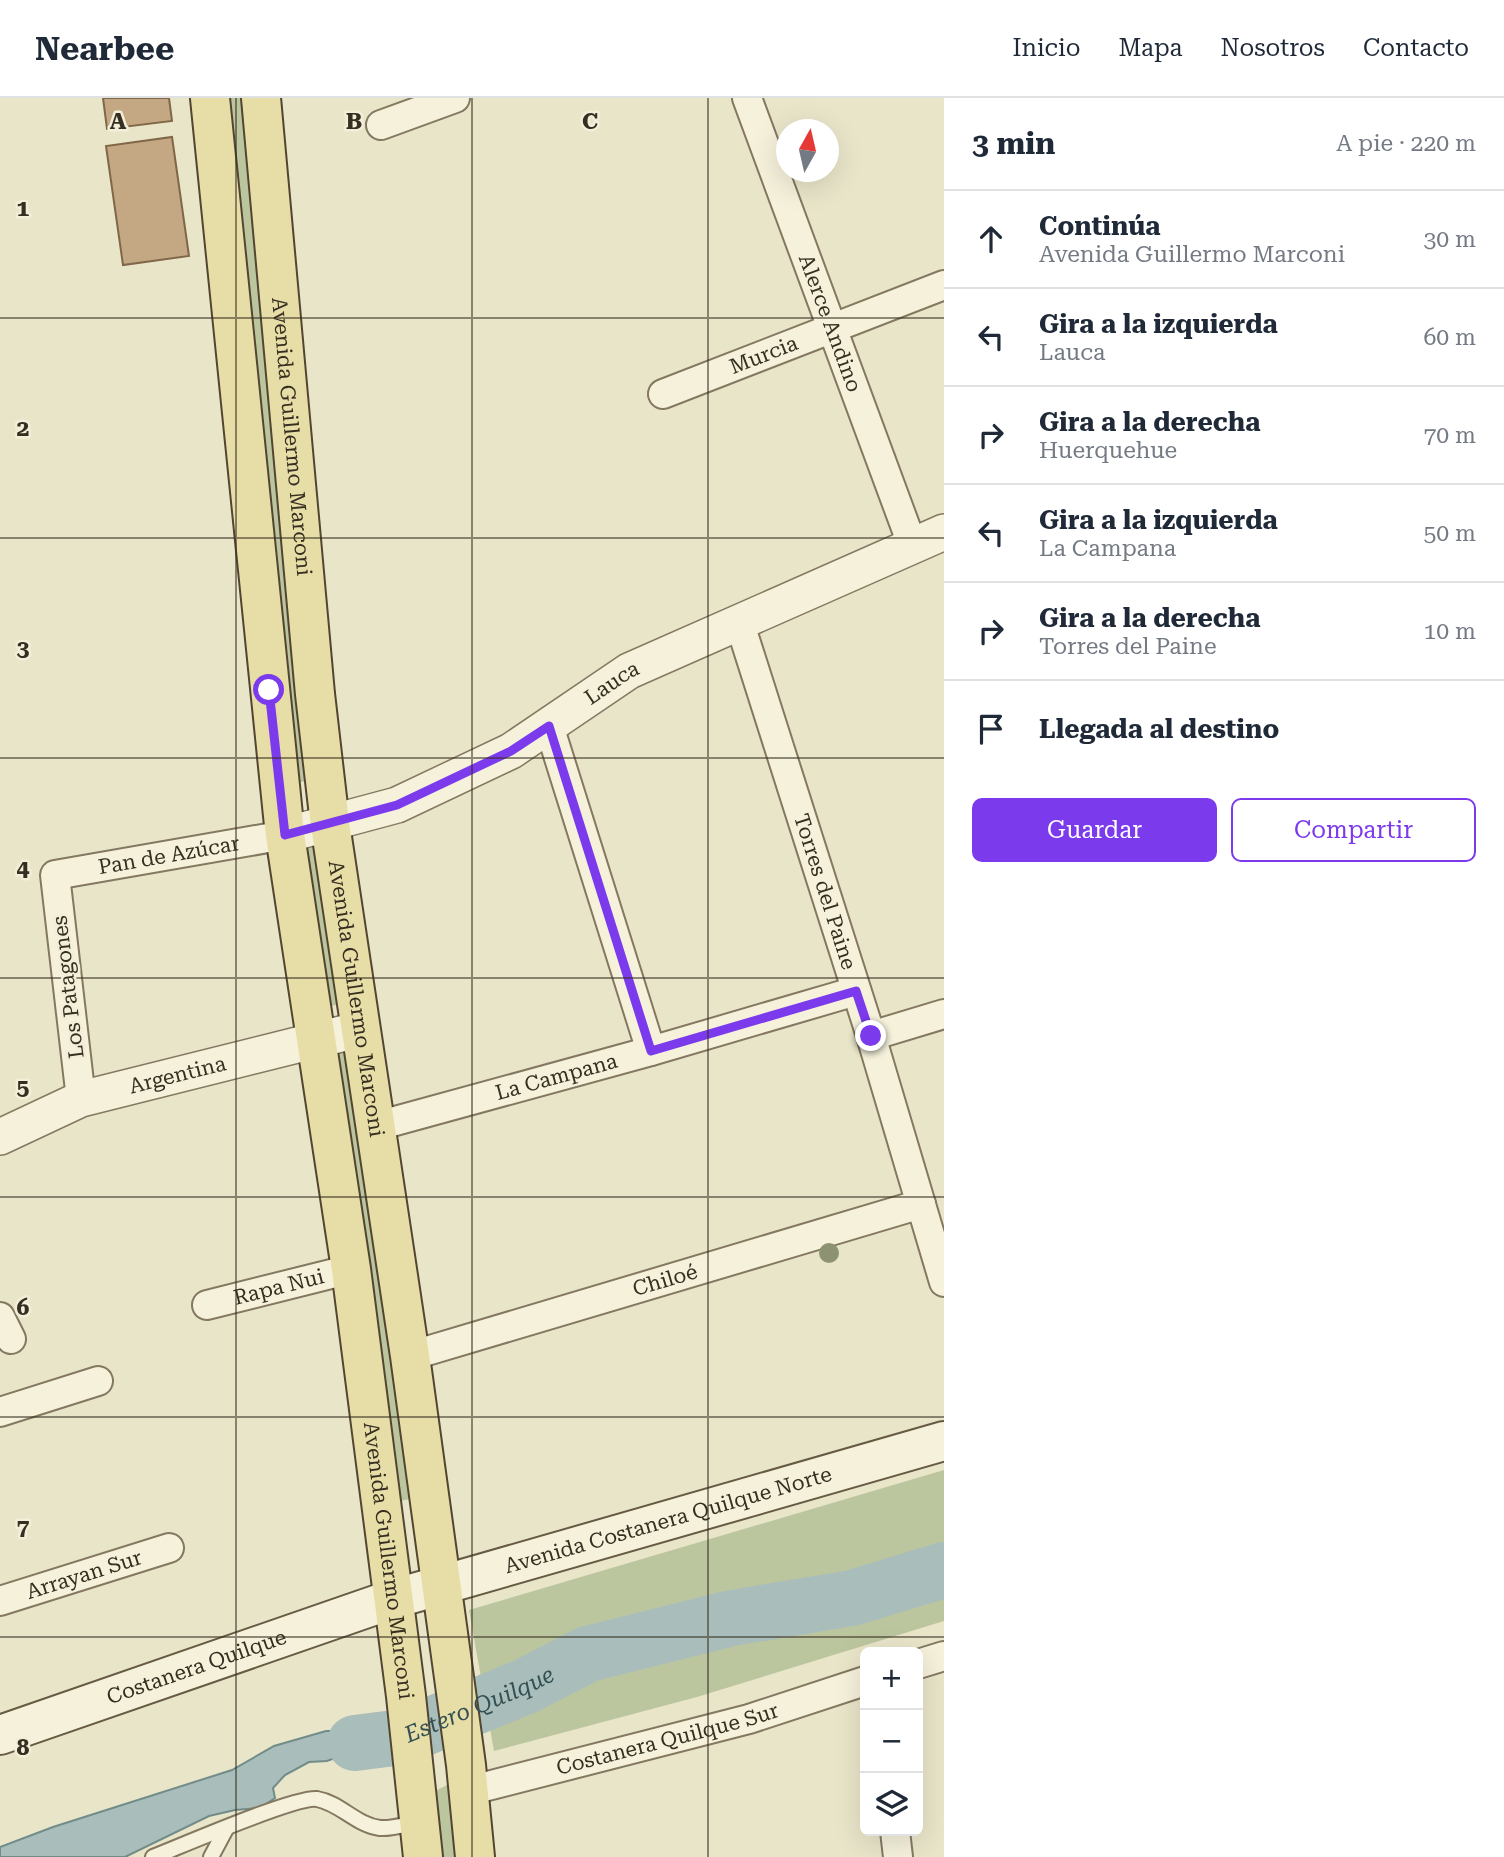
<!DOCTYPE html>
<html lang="es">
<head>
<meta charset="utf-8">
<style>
  body { margin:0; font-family:"Roboto Serif",serif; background:#f2f2f3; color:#1f2937 }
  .controls { position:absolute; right:21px; bottom:21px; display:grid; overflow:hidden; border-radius:10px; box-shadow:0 7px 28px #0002 }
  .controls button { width:63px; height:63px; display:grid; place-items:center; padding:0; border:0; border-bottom:2px solid #e0e1e3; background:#fff; color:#1f2937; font:35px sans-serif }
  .compass { position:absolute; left:776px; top:21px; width:63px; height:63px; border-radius:50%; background:#fff; box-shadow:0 7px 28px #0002; rotate:8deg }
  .stop { position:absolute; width:21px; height:21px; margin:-16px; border:5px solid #7c3aed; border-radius:50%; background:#fff }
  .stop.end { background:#7c3aed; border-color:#fff; box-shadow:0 2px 7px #0008 }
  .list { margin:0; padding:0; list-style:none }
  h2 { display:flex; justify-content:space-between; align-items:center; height:91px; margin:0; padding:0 28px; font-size:30px }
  h2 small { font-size:23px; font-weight:400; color:#747a83 }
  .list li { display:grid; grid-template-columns:46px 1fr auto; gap:21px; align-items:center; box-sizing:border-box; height:98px; padding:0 28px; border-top:2px solid #e0e1e3 }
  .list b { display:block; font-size:26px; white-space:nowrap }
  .list p { margin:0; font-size:23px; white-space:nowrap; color:#747a83 }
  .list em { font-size:23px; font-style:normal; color:#747a83 }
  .actions { display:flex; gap:14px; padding:21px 28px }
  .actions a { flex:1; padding:16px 0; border:2px solid #7c3aed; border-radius:10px; text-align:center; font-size:24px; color:#7c3aed }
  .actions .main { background:#7c3aed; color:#fff }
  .icon { flex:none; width:38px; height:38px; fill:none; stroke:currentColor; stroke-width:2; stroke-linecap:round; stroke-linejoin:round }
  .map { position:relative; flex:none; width:944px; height:1759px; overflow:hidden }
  header { display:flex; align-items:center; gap:42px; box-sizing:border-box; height:98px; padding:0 35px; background:#fff; border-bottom:2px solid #e0e1e3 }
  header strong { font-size:33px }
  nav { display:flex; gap:38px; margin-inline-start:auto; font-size:24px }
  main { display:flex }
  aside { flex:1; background:#fff }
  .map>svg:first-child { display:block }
</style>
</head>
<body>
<header>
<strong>Nearbee</strong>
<nav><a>Inicio</a><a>Mapa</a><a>Nosotros</a><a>Contacto</a></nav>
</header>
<main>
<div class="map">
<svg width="944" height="1759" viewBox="0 0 944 1759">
  <rect width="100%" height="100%" fill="#e9e5c9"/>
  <g fill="#bcc69e">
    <polygon points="229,0 246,0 312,682 296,685"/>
    <polygon points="319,742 342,906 325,909 300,744"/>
    <polygon points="349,953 411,1401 393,1404 330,958"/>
    <polygon points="944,1372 944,1523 697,1599 494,1653 469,1512"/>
    <polygon points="451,1685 459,1759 439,1759 433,1694"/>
  </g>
  <polygon fill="#a9bebb" stroke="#718c89" stroke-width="2" points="398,1618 401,1664 383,1656 343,1657 327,1663 309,1664 285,1677 273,1690 275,1700 260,1710 235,1712 209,1718 125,1759 0,1759 0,1749 53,1729 232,1672 274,1648 326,1633 379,1632"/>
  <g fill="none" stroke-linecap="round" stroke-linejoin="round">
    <path stroke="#a9bebb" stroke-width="56" id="s1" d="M355,1645L402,1639L526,1588L588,1556L732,1520L852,1500L944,1472"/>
  </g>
  <g fill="#c3a883" stroke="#806748" stroke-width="2">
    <polygon points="103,0 169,0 172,23 107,31"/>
    <polygon points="172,39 189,158 123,167 106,48"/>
  </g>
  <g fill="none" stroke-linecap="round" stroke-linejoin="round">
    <defs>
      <g id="service">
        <path d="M153,1759C181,1748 296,1698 317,1701C340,1705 356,1727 380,1730C392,1731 407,1726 418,1724"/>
        <polyline points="211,1759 226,1731"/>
      </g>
      <g id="minor">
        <path id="s2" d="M747,0L913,449"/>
        <polyline points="381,27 455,0"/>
        <path id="s3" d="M663,296L944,187"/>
        <path id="s4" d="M739,523L871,938L944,1184"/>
        <polyline points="549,628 651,953"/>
        <polyline points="871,938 944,916"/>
        <path id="s5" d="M81,1001L55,777L285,737"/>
        <path id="s6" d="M377,1028L651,953L856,893"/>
        <path id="s7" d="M207,1207L351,1171"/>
        <polyline points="0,1219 11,1241"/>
        <path id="s8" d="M410,1258L921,1106"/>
        <polyline points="0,1314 98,1283"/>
        <path id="s9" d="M0,1503L169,1450"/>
        <polyline points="918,1566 944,1558"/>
        <path id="s10" d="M468,1693L749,1621L865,1583"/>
        <polyline points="895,1733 898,1759"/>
      </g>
      <g id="tertiary">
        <path id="s11" d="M285,737L397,707L511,653L629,573L944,434"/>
        <path id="s12" d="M0,1039L81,1001L361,931"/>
      </g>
      <g id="secondary">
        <path id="s13" d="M0,1637L393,1501L944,1343"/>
      </g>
      <g id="primary">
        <path id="s14" d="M210,0L285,737L351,1171L406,1598L423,1759"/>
        <path id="s15" d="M261,0L315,596L330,726L410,1258L466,1667L475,1759"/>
      </g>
    </defs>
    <use href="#service" stroke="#847860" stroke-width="18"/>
    <use href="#minor" stroke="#847860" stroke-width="32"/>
    <use href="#tertiary" stroke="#847860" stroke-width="38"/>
    <use href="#secondary" stroke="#665a43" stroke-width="42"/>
    <use href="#primary" stroke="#524633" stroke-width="42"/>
    <use href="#service" stroke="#f5f1db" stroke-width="14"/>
    <use href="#minor" stroke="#f5f1db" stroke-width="28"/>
    <use href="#tertiary" stroke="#f5f1db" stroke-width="35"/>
    <use href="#secondary" stroke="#f5f1db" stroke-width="38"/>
    <use href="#primary" stroke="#e7dda6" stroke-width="38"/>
  </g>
  <circle fill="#8d9372" cx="829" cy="1155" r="10"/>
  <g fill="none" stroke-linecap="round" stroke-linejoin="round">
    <polyline stroke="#7c3aed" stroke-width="9" points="269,592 285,737 397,707 511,653 549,628 651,953 856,893 871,938"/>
  </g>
  <path fill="none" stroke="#362f21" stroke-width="2" stroke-opacity="0.55" d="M236,0V1759M472,0V1759M708,0V1759M0,220H944M0,440H944M0,660H944M0,880H944M0,1099H944M0,1319H944M0,1539H944"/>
  <g text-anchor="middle" stroke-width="5" stroke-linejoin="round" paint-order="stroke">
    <g font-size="21" fill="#362f21" stroke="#f2eed8">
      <text dy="7" stroke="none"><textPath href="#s2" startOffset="240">Alerce Andino</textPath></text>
      <text dy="7" stroke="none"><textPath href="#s3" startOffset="108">Murcia</textPath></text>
      <text dy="7" stroke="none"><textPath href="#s15" startOffset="340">Avenida Guillermo Marconi</textPath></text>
      <text dy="7" stroke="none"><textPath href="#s11" startOffset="364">Lauca</textPath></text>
      <text dy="7" stroke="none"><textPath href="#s5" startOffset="341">Pan de Azúcar</textPath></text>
      <text dy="7" stroke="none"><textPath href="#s4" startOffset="284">Torres del Paine</textPath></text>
      <text transform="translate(68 889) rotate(-97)" y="7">Los Patagones</text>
      <text dy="7" stroke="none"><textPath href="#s15" startOffset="906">Avenida Guillermo Marconi</textPath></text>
      <text dy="7" stroke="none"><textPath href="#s12" startOffset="189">Argentina</textPath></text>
      <text dy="7" stroke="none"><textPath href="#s6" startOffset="186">La Campana</textPath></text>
      <text dy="7" stroke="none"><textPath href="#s8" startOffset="266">Chiloé</textPath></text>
      <text dy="7" stroke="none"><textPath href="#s7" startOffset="74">Rapa Nui</textPath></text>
      <text dy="7" stroke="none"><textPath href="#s13" startOffset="702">Avenida Costanera Quilque Norte</textPath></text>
      <text dy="7" stroke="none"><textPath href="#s14" startOffset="1474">Avenida Guillermo Marconi</textPath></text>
      <text dy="7" stroke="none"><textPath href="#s9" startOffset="88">Arrayan Sur</textPath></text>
      <text dy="7" stroke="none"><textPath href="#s13" startOffset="208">Costanera Quilque</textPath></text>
      <text dy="7" stroke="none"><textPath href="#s10" startOffset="206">Costanera Quilque Sur</textPath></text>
    </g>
    <g font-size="23" font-style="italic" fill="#335154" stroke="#f2eed8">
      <text dy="8" stroke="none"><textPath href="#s1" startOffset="131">Estero Quilque</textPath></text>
    </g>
  </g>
  <g font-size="23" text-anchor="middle" font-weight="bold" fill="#362f21" stroke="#f2eed8" stroke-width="5" stroke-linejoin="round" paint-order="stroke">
    <text x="118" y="31">A</text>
    <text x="354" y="31">B</text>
    <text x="590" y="31">C</text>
    <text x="23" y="118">1</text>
    <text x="23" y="338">2</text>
    <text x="23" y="558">3</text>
    <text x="23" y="778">4</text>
    <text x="23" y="997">5</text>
    <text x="23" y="1217">6</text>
    <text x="23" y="1437">7</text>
    <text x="23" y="1657">8</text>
  </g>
</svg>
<div class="controls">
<button>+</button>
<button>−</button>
<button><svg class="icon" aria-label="layers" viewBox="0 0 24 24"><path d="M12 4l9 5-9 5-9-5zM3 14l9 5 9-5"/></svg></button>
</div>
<svg class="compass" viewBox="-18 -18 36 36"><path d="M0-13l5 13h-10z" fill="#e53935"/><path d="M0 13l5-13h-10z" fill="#747a83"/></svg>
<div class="stop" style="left:269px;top:592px"></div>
<div class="stop end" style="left:871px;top:938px"></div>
</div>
<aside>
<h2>3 min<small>A pie · 220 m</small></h2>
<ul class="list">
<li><svg class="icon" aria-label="ahead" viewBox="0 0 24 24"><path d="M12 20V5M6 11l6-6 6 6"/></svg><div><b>Continúa</b><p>Avenida Guillermo Marconi</p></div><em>30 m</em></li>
<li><svg class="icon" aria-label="left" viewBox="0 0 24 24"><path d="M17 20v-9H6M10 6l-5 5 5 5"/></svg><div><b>Gira a la izquierda</b><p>Lauca</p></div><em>60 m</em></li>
<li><svg class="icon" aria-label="right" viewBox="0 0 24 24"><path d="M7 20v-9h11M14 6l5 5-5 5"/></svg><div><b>Gira a la derecha</b><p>Huerquehue</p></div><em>70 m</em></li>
<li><svg class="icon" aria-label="left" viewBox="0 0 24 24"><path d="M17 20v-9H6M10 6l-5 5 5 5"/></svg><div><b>Gira a la izquierda</b><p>La Campana</p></div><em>50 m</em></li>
<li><svg class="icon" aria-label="right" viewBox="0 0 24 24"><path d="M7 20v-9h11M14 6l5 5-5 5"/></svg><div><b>Gira a la derecha</b><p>Torres del Paine</p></div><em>10 m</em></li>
<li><svg class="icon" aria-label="arrive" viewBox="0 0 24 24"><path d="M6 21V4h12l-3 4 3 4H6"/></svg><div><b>Llegada al destino</b></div></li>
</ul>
<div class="actions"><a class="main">Guardar</a><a>Compartir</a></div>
</aside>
</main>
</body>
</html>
